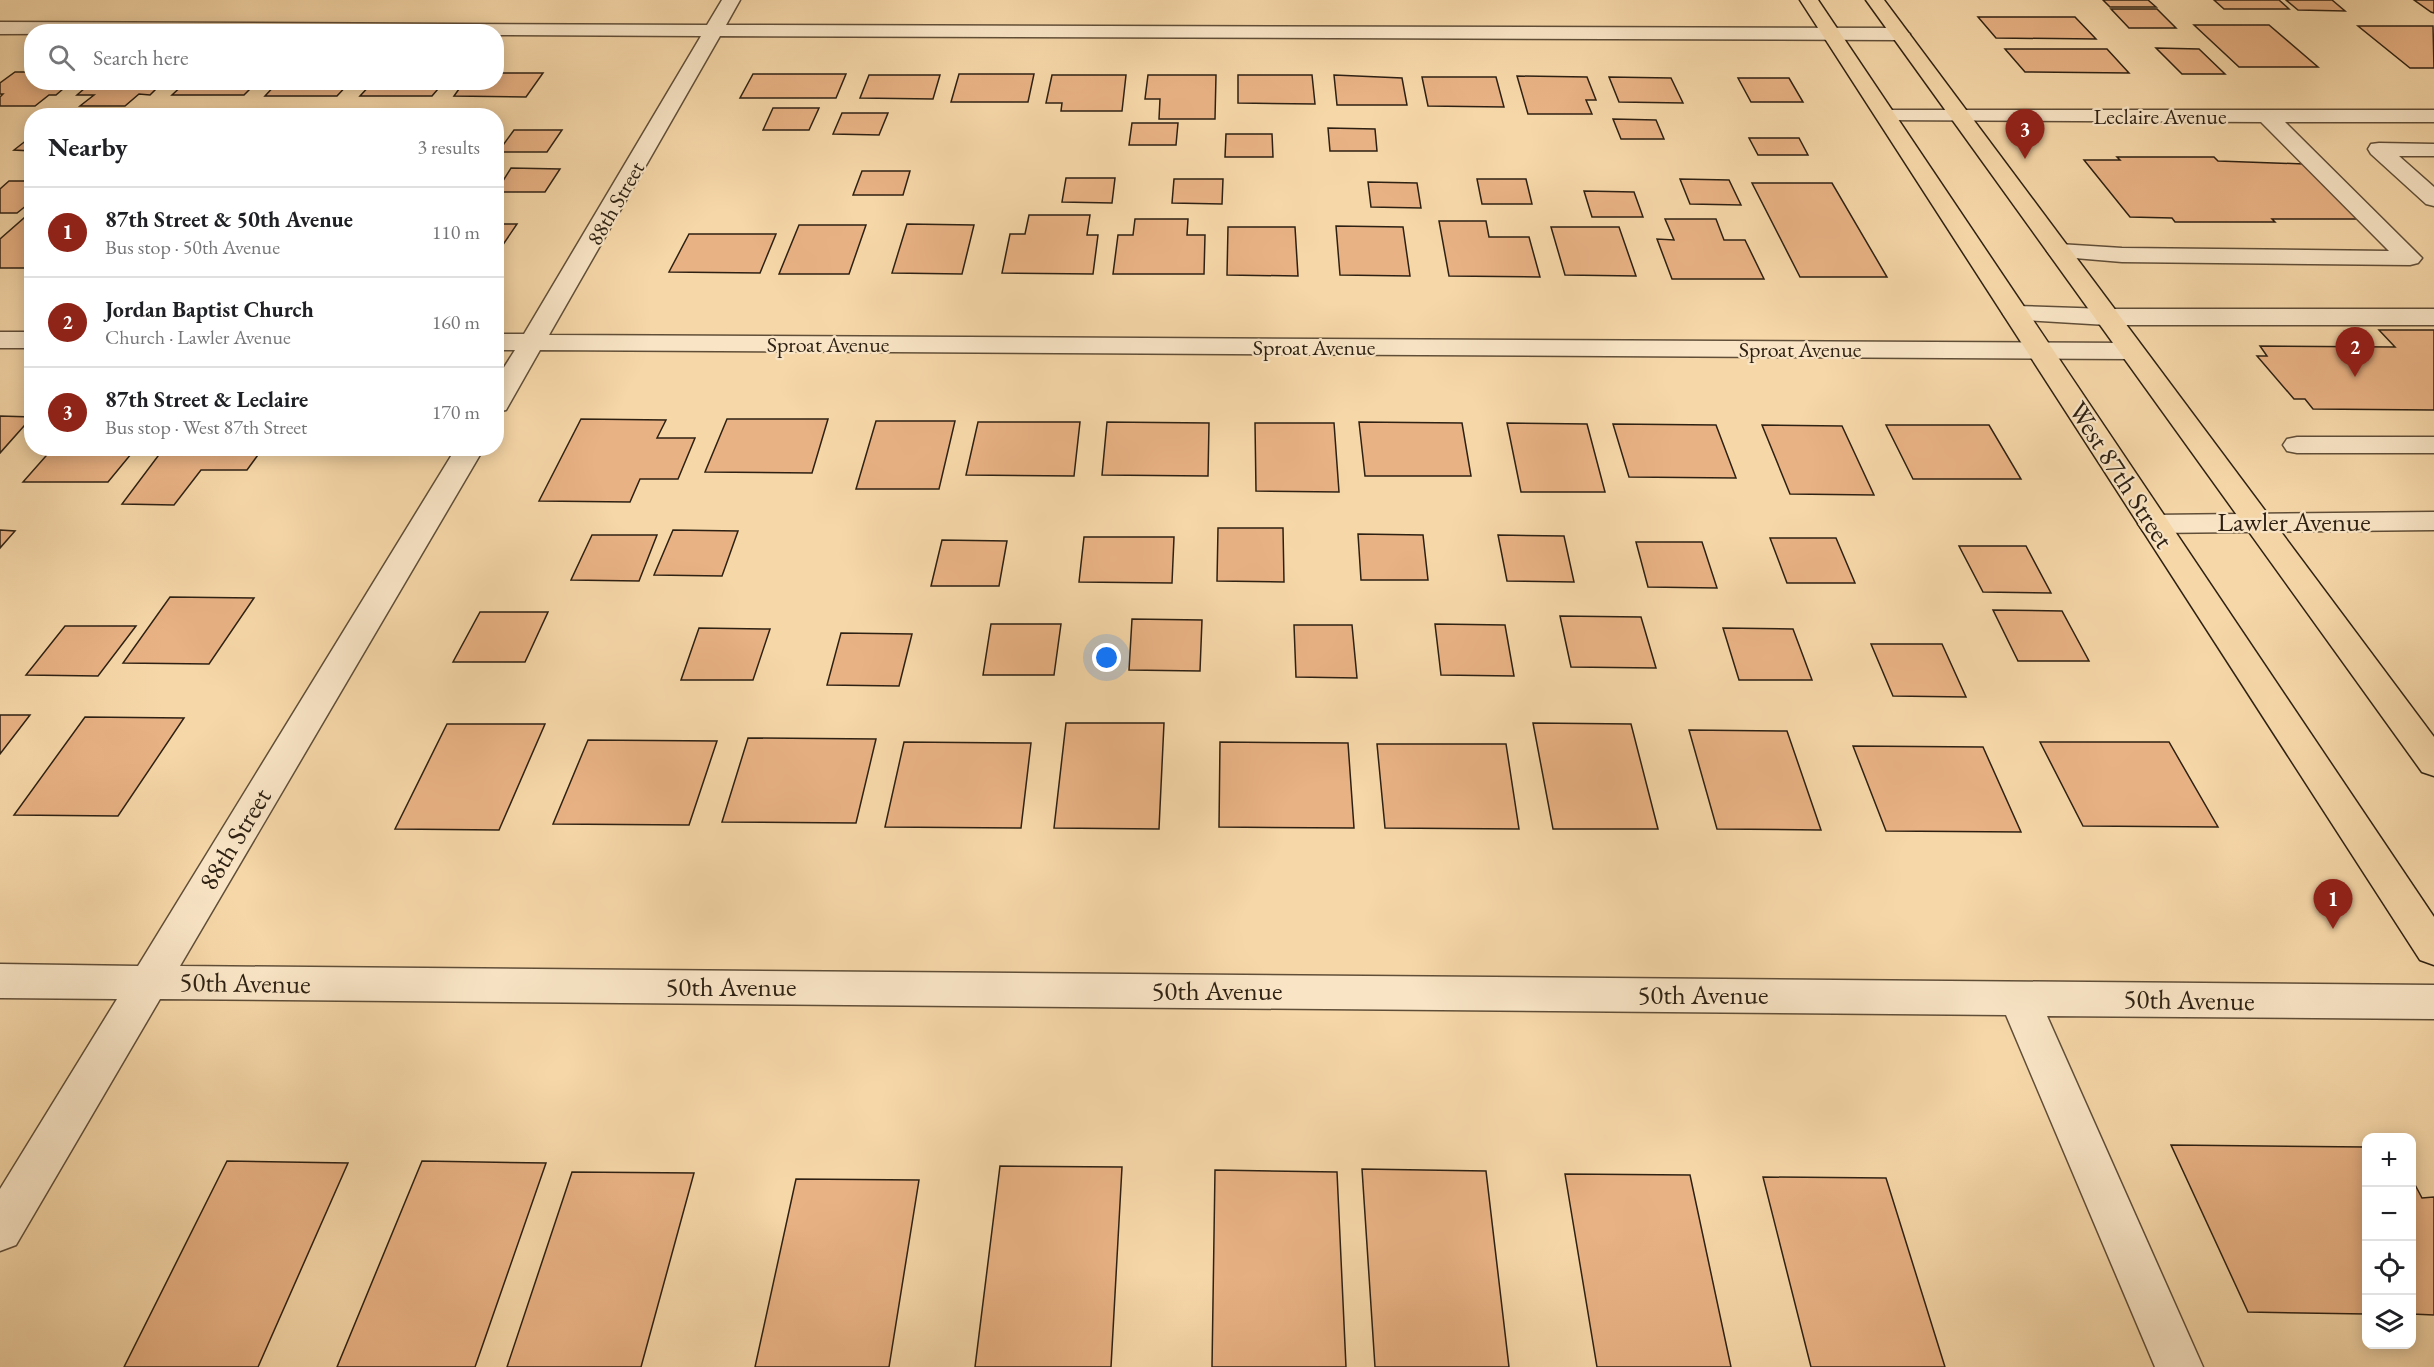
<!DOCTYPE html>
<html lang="en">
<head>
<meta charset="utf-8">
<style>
  body { margin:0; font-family:"EB Garamond",serif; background:#f2f2f2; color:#202124 }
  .controls { position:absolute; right:18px; bottom:18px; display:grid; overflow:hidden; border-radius:12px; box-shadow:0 3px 15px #0003 }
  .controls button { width:54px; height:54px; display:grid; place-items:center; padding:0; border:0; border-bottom:2px solid #e0e0e0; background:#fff; color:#202124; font:30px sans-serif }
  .you { position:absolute; left:1107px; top:658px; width:21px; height:21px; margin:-15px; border:4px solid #fff; border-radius:50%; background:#1a73e8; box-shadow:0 0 0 9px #1a73e833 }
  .badge { display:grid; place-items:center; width:39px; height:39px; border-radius:50%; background:#8f2418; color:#fff; font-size:20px; font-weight:700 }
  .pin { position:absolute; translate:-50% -50px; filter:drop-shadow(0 2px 3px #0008) }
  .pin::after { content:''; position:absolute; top:32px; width:21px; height:18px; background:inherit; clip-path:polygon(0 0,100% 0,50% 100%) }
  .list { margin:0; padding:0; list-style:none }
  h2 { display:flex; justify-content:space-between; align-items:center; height:78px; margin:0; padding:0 24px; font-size:26px }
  h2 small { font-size:20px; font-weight:400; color:#757577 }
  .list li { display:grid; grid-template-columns:39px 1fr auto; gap:18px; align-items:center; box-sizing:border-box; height:90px; padding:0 24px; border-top:2px solid #e0e0e0 }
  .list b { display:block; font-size:22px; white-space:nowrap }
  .list p { margin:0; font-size:20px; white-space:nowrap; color:#757577 }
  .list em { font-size:20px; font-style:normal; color:#757577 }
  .icon { flex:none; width:33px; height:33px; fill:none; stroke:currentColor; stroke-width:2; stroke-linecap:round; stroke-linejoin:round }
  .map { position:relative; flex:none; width:2434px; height:1367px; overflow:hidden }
  .search { position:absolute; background:#fff; box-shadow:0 3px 15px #0003; left:24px; top:24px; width:480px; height:66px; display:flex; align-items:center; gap:15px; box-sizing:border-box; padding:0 21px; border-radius:24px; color:#757577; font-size:22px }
  .panel { position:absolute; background:#fff; box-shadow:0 3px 15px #0003; left:24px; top:108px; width:480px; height:348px; border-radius:24px }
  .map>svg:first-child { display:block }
</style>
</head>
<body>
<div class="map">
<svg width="2434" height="1367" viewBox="0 0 2434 1367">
  <rect width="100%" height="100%" fill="#f6d7a8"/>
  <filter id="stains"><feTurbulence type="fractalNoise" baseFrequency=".00333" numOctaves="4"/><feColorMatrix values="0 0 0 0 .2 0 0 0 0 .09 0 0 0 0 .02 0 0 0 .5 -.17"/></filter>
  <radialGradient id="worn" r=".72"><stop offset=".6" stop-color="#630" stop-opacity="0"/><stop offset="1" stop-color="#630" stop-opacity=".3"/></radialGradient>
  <g fill="#e9b284" stroke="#2e2113" stroke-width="1.5">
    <polygon points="2103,0 2148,0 2156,7 2110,7"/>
    <polygon points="2214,0 2279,0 2289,9 2224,9"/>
    <polygon points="2286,0 2332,0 2345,11 2298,10"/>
    <polygon points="2414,0 2434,0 2434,13 2431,12"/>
    <polygon points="2111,9 2157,9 2176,28 2129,28"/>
    <polygon points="1978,17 2075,17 2096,39 1996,38"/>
    <polygon points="2194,25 2269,25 2318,67 2239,67"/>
    <polygon points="2358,26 2433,26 2434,68 2410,68"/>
    <polygon points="2156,48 2199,49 2225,74 2182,74"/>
    <polygon points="2005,49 2107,49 2129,73 2025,72"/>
    <polygon points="15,72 32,72 32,82 71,82 56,95 49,95 35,106 0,106 0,97 3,94 0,94 0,83"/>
    <polygon points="496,73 543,73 526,97 454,96 464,82 496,82"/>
    <polygon points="753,74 846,74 836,98 740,98"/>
    <polygon points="959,74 1034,74 1028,102 951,102"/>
    <polygon points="869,75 940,75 933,99 860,98"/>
    <polygon points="1052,75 1126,75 1122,111 1061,111 1062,103 1046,103"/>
    <polygon points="1148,75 1216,75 1215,119 1159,119 1160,99 1145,99"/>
    <polygon points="1238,75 1312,75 1315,104 1238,103"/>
    <polygon points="1334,75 1402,78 1407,105 1337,105"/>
    <polygon points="1517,76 1587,77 1596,100 1586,100 1592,114 1528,114"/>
    <polygon points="1422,77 1496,77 1504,107 1428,106"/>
    <polygon points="1609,77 1671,78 1683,103 1619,102"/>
    <polygon points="1738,78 1789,78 1803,102 1751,102"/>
    <polygon points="92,82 163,82 150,95 139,94 125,106 80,106 94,95 77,95"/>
    <polygon points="186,82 257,82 244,95 172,95"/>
    <polygon points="278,82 350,82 337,96 265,96"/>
    <polygon points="373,82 444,82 432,96 360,96"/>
    <polygon points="773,108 819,108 809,130 763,130"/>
    <polygon points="842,113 888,113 879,135 833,134"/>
    <polygon points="1613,119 1656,120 1664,139 1621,139"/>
    <polygon points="1132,123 1178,123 1176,145 1129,145"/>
    <polygon points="1328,128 1375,129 1377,151 1330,151"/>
    <polygon points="514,130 562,130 547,152 498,152"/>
    <polygon points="1226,134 1272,134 1273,157 1225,157"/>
    <polygon points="32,136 32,151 14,150"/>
    <polygon points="1749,138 1799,138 1808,155 1758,155"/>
    <polygon points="2117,157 2214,157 2218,161 2304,164 2361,219 2272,219 2275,222 2175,222 2172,218 2130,217 2084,160 2120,160"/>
    <polygon points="511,168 560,169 545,192 496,192"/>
    <polygon points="862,171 910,171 903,195 853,195"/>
    <polygon points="1066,178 1115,178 1112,203 1062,202"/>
    <polygon points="1174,179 1223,179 1222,204 1172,203"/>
    <polygon points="1477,179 1526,179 1532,204 1482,204"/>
    <polygon points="1680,179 1729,180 1741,205 1690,204"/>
    <polygon points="9,181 32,181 32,201 17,213 0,213 0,189"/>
    <polygon points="1368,182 1417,183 1421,208 1371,207"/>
    <polygon points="1752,183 1832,183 1887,277 1800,277"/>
    <polygon points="1584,191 1634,192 1643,217 1592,217"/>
    <polygon points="32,211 32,268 0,268 0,239"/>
    <polygon points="1029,215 1090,215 1087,235 1098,235 1093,274 1002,273 1010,234 1025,234"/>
    <polygon points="1135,219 1188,219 1187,235 1205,235 1204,274 1113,274 1118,235 1133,235"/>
    <polygon points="1665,219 1716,219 1724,240 1745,240 1764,279 1672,279 1657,239 1674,240"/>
    <polygon points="1439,221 1486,221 1489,237 1529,237 1540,277 1449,276"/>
    <polygon points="496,224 517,224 496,255"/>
    <polygon points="907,224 974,225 962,274 892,273"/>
    <polygon points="799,225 866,225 849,274 779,274"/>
    <polygon points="1336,226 1403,227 1410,276 1340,275"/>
    <polygon points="1228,227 1295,227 1298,276 1227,275"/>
    <polygon points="1551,227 1619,227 1636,276 1565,275"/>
    <polygon points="689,234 776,234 760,273 669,272"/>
    <polygon points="2379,330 2434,330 2434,410 2313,409 2305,399 2294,399 2257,356 2267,356 2260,346 2395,347"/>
    <polygon points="0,416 32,417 0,453"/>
    <polygon points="581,419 666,420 657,438 695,438 678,479 640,479 630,502 539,501"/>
    <polygon points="727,419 828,419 812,473 705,472"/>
    <polygon points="876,421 955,421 939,489 856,489"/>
    <polygon points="978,422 1080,422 1074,476 966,475"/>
    <polygon points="1107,422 1209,423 1208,476 1102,475"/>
    <polygon points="1359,422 1462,423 1471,476 1365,476"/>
    <polygon points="1255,423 1334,423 1339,492 1256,491"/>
    <polygon points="1507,423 1587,424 1605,492 1521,492"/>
    <polygon points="1613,424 1716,425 1736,478 1629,477"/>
    <polygon points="1762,425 1842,426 1874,495 1790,494"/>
    <polygon points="1886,425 1989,425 2021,479 1913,479"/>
    <polygon points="53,448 136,448 108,482 23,482"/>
    <polygon points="164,448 263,448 247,470 201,470 174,505 122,504"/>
    <polygon points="1218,528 1283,528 1284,582 1217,581"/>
    <polygon points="0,530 15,531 0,548"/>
    <polygon points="673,530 738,531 722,576 654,575"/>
    <polygon points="1358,534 1423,535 1428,580 1361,580"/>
    <polygon points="592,535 657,535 639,581 571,580"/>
    <polygon points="1498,535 1564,536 1574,582 1507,581"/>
    <polygon points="1084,537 1174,537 1172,583 1079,582"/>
    <polygon points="1770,538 1836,538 1855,583 1787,583"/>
    <polygon points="942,540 1007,541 999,586 931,586"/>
    <polygon points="1636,542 1702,542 1717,588 1648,587"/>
    <polygon points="1959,546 2026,546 2051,593 1983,592"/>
    <polygon points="170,597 254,598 209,664 123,663"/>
    <polygon points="1993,610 2062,611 2089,661 2018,661"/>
    <polygon points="480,612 548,612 525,662 453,662"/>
    <polygon points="1560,616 1641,617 1656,668 1571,667"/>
    <polygon points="1132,619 1202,620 1200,671 1129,670"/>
    <polygon points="991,624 1061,624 1054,675 983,675"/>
    <polygon points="1435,624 1505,625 1514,676 1441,675"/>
    <polygon points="1294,625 1352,625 1357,678 1296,677"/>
    <polygon points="65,626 136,626 98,676 26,675"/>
    <polygon points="699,628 770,629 753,680 681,680"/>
    <polygon points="1723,628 1793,629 1812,680 1739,680"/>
    <polygon points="841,633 912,634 899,686 827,685"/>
    <polygon points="1871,644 1942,644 1966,697 1893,696"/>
    <polygon points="0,715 30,715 0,754"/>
    <polygon points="85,717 184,718 118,816 14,815"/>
    <polygon points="1066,723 1164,723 1159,829 1054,828"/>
    <polygon points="1533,723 1631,724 1658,829 1553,829"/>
    <polygon points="447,724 545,724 499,830 395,829"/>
    <polygon points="1689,730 1787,731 1821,830 1717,829"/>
    <polygon points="748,738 876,739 856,823 722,822"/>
    <polygon points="588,740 717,741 689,825 553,824"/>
    <polygon points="904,742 1031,743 1021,828 885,827"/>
    <polygon points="1220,742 1348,743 1354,828 1219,827"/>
    <polygon points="2040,742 2169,742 2218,827 2083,826"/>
    <polygon points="1377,744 1506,744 1519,829 1385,828"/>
    <polygon points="1853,746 1983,747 2021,832 1886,831"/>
    <polygon points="2171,1145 2366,1147 2366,1314 2248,1312"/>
    <polygon points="227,1161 348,1163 258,1367 124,1367"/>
    <polygon points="422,1161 546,1163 475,1367 337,1367"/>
    <polygon points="1000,1166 1122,1167 1111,1367 975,1367"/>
    <polygon points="1362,1169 1486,1171 1509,1367 1375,1367"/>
    <polygon points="1215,1170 1337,1172 1346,1367 1212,1367"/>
    <polygon points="572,1172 694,1173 641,1367 507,1367"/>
    <polygon points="1565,1174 1690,1175 1731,1367 1597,1367"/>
    <polygon points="1763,1177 1886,1178 1945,1367 1811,1367"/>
    <polygon points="796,1179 919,1180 889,1367 755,1367"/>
    <polygon points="2412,1179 2422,1198 2434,1197 2434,1315 2412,1314"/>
  </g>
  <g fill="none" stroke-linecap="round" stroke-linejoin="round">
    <defs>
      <g id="minor">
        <polygon points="722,0 740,0 726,25 1900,28 1910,34 1900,40 720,36 549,335 2132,343 2141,346 2145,351 2141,356 2132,359 540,350 506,410 496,412 496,380 515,350 496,350 496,334 524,334 701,36 496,35 496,32 0,34 0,22 707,25"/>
        <polygon points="1886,110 2434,110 2434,122 2285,122 2422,258 2418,263 2410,265 2122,262 2051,256 2047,251 2051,246 2059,244 2122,248 2389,251 2261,122 1879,120 1876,116 1879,112"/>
        <polygon points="2379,143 2434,144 2434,156 2399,156 2434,187 2434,206 2426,204 2371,154 2368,149 2371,144"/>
        <polygon points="2016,306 2107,309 2434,309 2434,325 2107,325 2007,319 2003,314 2007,309"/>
        <rect x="0" y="332" width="32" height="16"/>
        <polygon points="2297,437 2434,437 2434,453 2297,453 2287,451 2283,445 2287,439"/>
        <polygon points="456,448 484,448 180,966 2434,985 2434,1019 2047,1016 2203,1367 2155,1367 2006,1015 160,999 16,1245 0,1251 0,1189 117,999 0,998 0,964 138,966"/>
        <polygon points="2434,512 2434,530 2153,533 2143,531 2138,524 2143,517 2153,515"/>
      </g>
      <g id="major">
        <polygon points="1800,0 1818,0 2434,917 2434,965 2420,960"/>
        <polygon points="1866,0 1884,0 2434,737 2434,776 2422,772"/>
      </g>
    </defs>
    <use href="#minor" stroke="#604e38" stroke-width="3"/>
    <use href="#major" stroke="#2e2113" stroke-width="3"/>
    <use href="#minor" fill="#f9e5c6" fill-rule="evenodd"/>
    <use href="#major" fill="#f6d7a8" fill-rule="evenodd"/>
  </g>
  <g text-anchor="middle" stroke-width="4.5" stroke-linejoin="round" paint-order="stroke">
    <g font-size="22" fill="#2e2113" stroke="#f9e5c6">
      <text x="2160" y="124">Leclaire Avenue</text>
      <text transform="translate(615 203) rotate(-60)" y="8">88th Street</text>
      <text x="828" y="352">Sproat Avenue</text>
      <text x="1314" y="355">Sproat Avenue</text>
      <text x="1800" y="357">Sproat Avenue</text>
    </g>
    <g font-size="27" fill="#2e2113" stroke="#f9e5c6">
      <text transform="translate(2121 475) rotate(57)" y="9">West 87th Street</text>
      <text x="2294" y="531">Lawler Avenue</text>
      <text transform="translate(235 839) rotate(-59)" y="9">88th Street</text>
      <text transform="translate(245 983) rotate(1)" y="9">50th Avenue</text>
      <text x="731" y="996">50th Avenue</text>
      <text x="1217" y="1000">50th Avenue</text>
      <text x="1703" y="1004">50th Avenue</text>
      <text transform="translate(2189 1000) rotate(1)" y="9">50th Avenue</text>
    </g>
  </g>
  <rect width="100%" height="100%" filter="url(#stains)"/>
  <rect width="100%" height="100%" fill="url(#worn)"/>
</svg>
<div class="controls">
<button>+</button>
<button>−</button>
<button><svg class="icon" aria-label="locate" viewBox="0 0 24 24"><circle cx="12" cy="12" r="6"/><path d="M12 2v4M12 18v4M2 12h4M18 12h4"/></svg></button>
<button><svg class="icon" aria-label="layers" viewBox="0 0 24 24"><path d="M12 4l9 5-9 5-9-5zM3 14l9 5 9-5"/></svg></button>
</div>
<div class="you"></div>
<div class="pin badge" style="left:2333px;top:929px">1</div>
<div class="pin badge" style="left:2355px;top:377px">2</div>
<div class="pin badge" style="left:2025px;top:159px">3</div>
<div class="search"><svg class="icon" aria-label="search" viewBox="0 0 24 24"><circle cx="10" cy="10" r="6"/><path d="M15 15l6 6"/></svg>Search here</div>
<section class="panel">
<h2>Nearby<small>3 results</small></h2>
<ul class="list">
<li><span class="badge">1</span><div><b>87th Street &amp; 50th Avenue</b><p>Bus stop · 50th Avenue</p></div><em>110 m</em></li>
<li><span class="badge">2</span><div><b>Jordan Baptist Church</b><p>Church · Lawler Avenue</p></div><em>160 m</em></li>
<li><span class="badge">3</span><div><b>87th Street &amp; Leclaire</b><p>Bus stop · West 87th Street</p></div><em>170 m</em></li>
</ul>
</section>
</div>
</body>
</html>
